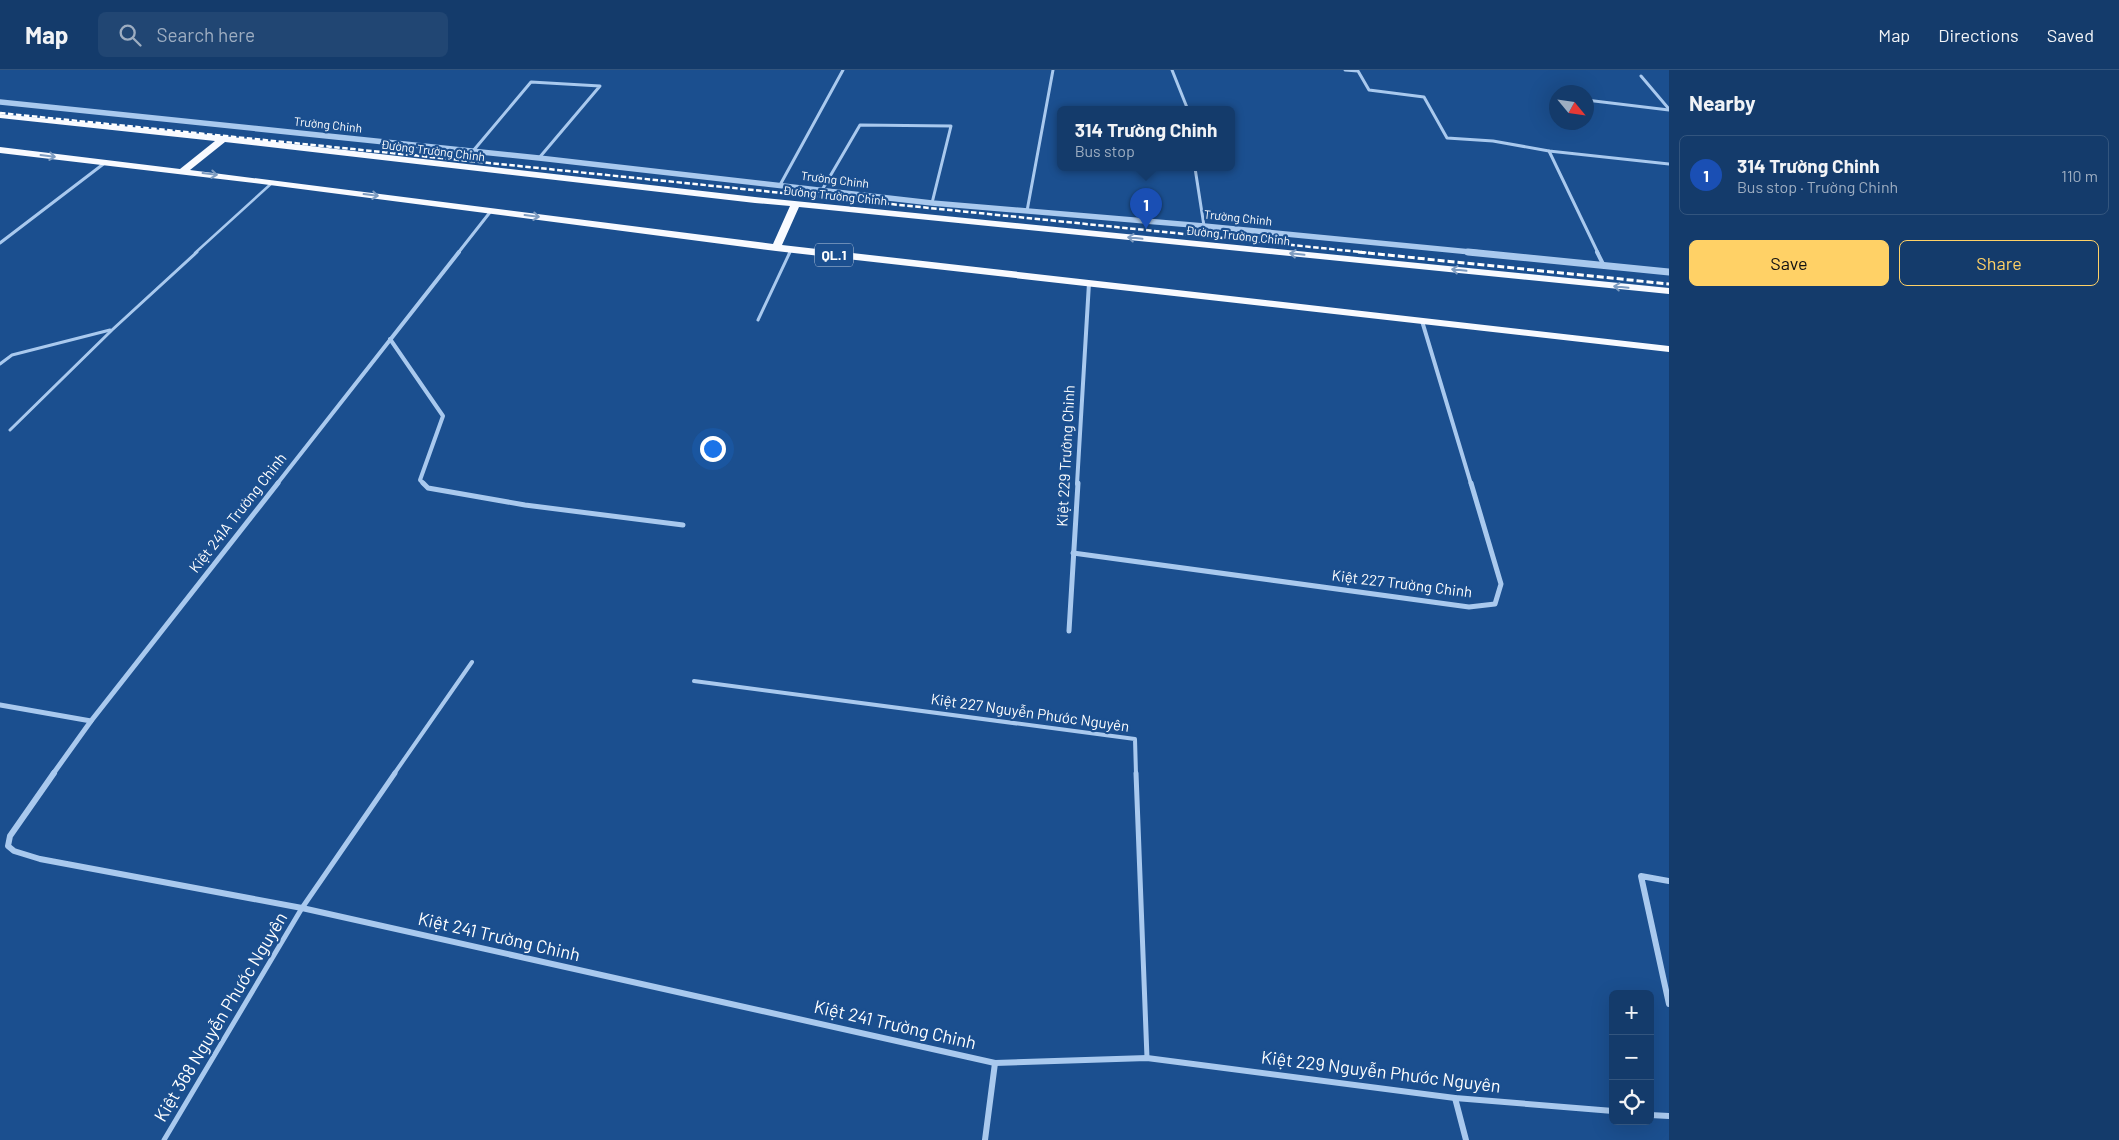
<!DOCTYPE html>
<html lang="en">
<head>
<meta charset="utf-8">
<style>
  body { margin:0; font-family:Barlow,sans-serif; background:#214673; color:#f1f3f6 }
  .controls { position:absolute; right:15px; bottom:15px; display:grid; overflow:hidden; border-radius:8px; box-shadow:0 5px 20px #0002 }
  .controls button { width:45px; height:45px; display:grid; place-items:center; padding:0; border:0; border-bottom:1px solid #33557e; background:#143b6b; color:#f1f3f6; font:25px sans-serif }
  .compass { position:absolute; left:1549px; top:15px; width:45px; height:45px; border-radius:50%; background:#143b6b; box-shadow:0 5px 20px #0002; rotate:119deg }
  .you { position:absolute; left:712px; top:378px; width:18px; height:18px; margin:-12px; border:4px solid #fff; border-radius:50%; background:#1a73e8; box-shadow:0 0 0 8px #1a73e833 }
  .badge { display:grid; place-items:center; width:32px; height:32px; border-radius:50%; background:#ffd166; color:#fff; font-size:16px; font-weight:700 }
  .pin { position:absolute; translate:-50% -41px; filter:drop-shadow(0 1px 2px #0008) }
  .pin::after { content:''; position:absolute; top:26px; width:18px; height:15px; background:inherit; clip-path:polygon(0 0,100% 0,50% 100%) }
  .popup { position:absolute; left:1057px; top:36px; width:178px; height:65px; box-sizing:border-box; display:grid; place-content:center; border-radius:8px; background:#143b6b; filter:drop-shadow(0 1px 4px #0005); font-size:16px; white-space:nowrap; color:#9dadc1 }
  .popup b { font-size:19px; color:#f1f3f6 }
  .popup::after { content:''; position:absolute; left:50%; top:100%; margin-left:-10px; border:10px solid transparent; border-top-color:#143b6b }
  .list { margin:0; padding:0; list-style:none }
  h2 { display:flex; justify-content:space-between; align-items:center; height:65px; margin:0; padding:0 20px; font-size:21px }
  h2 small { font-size:16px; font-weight:400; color:#9dadc1 }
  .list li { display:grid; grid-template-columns:32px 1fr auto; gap:15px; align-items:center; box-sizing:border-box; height:80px; margin:0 10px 10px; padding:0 10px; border:1px solid #33557e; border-radius:8px }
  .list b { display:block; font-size:19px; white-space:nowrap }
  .list p { margin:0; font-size:16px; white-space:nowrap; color:#9dadc1 }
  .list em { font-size:16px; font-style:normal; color:#9dadc1 }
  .actions { display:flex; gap:10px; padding:15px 20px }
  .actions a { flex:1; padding:11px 0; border:1px solid #ffd166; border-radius:8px; text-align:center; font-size:18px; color:#ffd166 }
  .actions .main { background:#ffd166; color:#111 }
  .icon { flex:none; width:28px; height:28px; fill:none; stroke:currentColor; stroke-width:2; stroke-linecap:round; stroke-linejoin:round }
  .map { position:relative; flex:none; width:1669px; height:1070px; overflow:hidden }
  header { display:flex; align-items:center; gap:30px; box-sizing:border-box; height:70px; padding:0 25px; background:#143b6b; border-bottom:1px solid #33557e }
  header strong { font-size:24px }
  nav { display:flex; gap:28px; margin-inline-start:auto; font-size:18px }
  .search { width:350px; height:45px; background:#214673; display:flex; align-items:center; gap:12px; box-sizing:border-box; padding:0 18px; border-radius:8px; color:#9dadc1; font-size:19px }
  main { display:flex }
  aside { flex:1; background:#143b6b }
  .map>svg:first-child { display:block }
</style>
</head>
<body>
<header>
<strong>Map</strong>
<div class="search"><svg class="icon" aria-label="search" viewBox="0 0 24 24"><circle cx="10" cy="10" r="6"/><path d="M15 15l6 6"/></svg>Search here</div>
<nav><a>Map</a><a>Directions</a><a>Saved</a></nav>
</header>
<main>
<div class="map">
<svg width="1669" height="1070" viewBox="0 0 1669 1070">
  <rect width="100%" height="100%" fill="#1b4f8f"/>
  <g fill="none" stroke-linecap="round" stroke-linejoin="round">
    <g stroke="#a9c9ee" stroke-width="2.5">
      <polyline points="195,183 273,112"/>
      <polyline points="789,183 791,179"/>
    </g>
    <g stroke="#a9c9ee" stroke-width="3">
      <polyline points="758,250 790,182"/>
      <polyline points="0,294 12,285 110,260"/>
      <polyline points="10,360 112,260 197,182"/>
    </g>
    <g stroke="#a9c9ee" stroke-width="4">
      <polyline points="694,611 1135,669 1136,704"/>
      <polyline points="394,704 472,592"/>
    </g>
    <g stroke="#a9c9ee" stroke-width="5">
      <polyline points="1136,703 1147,988"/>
      <polyline points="164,1070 302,838 395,703"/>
    </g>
    <g stroke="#a9c9ee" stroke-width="3">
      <polyline points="1172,0 1188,40"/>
      <polyline points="1345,0 1358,1 1369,20 1424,27 1447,68 1493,71 1549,81 1669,94"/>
      <polyline points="1641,6 1669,39"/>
      <polyline points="1586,30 1669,40"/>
      <polyline points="473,81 531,12 600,16 539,88"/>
      <polyline points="1549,81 1598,183"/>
      <polyline points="1195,98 1204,156"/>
      <polyline points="780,115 843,0"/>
      <polyline points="822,120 860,55 951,56 932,133"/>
      <polyline points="1027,141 1053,0"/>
      <polyline points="0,173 106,92"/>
      <polyline points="458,183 491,141"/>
    </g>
    <g stroke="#a9c9ee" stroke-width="4">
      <polyline points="1597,182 1604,196"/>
      <polyline points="1422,251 1471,414"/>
      <polyline points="390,269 443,346 420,410 424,414"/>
      <polyline points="277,414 459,182"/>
      <polyline points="1077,414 1089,213"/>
    </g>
    <g stroke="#a9c9ee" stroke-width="5">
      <polyline points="423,413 428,418 525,435 683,455"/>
      <polyline points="1073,483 1469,537 1495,534 1501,514 1471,413"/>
      <polyline points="1069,561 1078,413"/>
      <polyline points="0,635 91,651"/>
      <polyline points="53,704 91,651 278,413"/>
    </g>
    <g stroke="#a9c9ee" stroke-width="6">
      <polyline points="54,703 10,766 8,776 14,781 40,789 302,838 995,993 1147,988 1455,1028 1613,1041"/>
      <polyline points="1669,811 1641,806 1669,934"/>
      <polyline points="1455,1028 1466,1070"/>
      <polyline points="1650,1045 1669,1046"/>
      <polyline points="985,1070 995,993"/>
    </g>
    <polyline stroke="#a9c9ee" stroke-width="5.5" points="0,32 539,88 932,133 1204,156 1481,183"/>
    <polyline stroke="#a9c9ee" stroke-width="7" points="1468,182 1669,202"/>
    <path fill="#f8faff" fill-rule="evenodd" d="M0,44L223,66L755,127L1669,218V224L799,137L782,175L1669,276V282L776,181L262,114L0,83V77L180,99L215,71L0,48ZM225,72L755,133L790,136L773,174L190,100Z"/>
    <polyline stroke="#fff" stroke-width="2.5" stroke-dasharray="5.5 2.5" stroke-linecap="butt" points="0,43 1370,183"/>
    <polyline stroke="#fff" stroke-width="3" stroke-dasharray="7 3" stroke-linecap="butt" points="1358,182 1669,214"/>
  </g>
  <defs><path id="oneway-shaft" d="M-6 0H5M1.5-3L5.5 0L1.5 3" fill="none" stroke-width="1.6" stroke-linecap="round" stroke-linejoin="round" transform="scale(1.25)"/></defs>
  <g stroke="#7e9cc1">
    <use href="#oneway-shaft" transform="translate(48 86) rotate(7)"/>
    <use href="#oneway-shaft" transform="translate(210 104) rotate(7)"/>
    <use href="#oneway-shaft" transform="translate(371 125) rotate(7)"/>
    <use href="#oneway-shaft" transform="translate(532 146) rotate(7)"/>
    <use href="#oneway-shaft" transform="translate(1135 168) rotate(-174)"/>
    <use href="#oneway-shaft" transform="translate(1297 184) rotate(-174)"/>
    <use href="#oneway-shaft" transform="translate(1459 200) rotate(-174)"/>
    <use href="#oneway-shaft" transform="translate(1621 217) rotate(-174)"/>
  </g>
  <g text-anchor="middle" stroke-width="4.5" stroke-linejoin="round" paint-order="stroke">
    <g font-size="12" fill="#fff" stroke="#1b4f8f">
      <text transform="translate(328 55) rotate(6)" y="4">Trường Chinh</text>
      <text transform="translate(433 81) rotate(7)" y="4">Đường Trường Chinh</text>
      <text transform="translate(835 110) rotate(7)" y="4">Trường Chinh</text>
      <text transform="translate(835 126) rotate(6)" y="4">Đường Trường Chinh</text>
      <text transform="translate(1238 148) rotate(6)" y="4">Trường Chinh</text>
      <text transform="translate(1238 166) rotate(6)" y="4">Đường Trường Chinh</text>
    </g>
    <rect fill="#1b4f8f" stroke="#bbcadd" stroke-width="1" x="815" y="173.5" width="38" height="23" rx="4"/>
    <g font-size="14" font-weight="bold" fill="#fff">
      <text x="834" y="190">QL.1</text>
    </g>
    <g font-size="15" fill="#fff" stroke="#1b4f8f">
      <text transform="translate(1066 386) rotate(-87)" y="5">Kiệt 229 Trường Chinh</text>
      <text transform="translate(238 443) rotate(-52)" y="5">Kiệt 241A Trường Chinh</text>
      <text transform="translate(1402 514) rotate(7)" y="5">Kiệt 227 Trường Chinh</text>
      <text transform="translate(1030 643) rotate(8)" y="5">Kiệt 227 Nguyễn Phước Nguyên</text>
    </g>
    <g font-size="18" fill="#fff" stroke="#1b4f8f">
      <text transform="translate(499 867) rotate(13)" y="6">Kiệt 241 Trường Chinh</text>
      <text transform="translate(221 947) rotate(-59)" y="6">Kiệt 368 Nguyễn Phước Nguyên</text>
      <text transform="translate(895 955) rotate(13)" y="6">Kiệt 241 Trường Chinh</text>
      <text transform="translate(1381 1002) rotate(7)" y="6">Kiệt 229 Nguyễn Phước Nguyên</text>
    </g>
  </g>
</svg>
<div class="controls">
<button>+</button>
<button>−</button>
<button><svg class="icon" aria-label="locate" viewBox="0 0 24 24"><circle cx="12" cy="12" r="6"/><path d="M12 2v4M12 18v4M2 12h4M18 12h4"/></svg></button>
</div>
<svg class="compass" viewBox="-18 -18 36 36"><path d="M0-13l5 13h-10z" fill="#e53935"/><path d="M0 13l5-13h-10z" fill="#9dadc1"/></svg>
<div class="you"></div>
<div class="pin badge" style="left:1146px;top:159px;background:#1a4fb4">1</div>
<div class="popup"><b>314 Trường Chinh</b>Bus stop</div>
</div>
<aside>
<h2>Nearby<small></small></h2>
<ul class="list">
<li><span class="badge" style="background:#1a4fb4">1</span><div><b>314 Trường Chinh</b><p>Bus stop · Trường Chinh</p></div><em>110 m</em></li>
</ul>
<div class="actions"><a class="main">Save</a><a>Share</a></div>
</aside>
</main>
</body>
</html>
